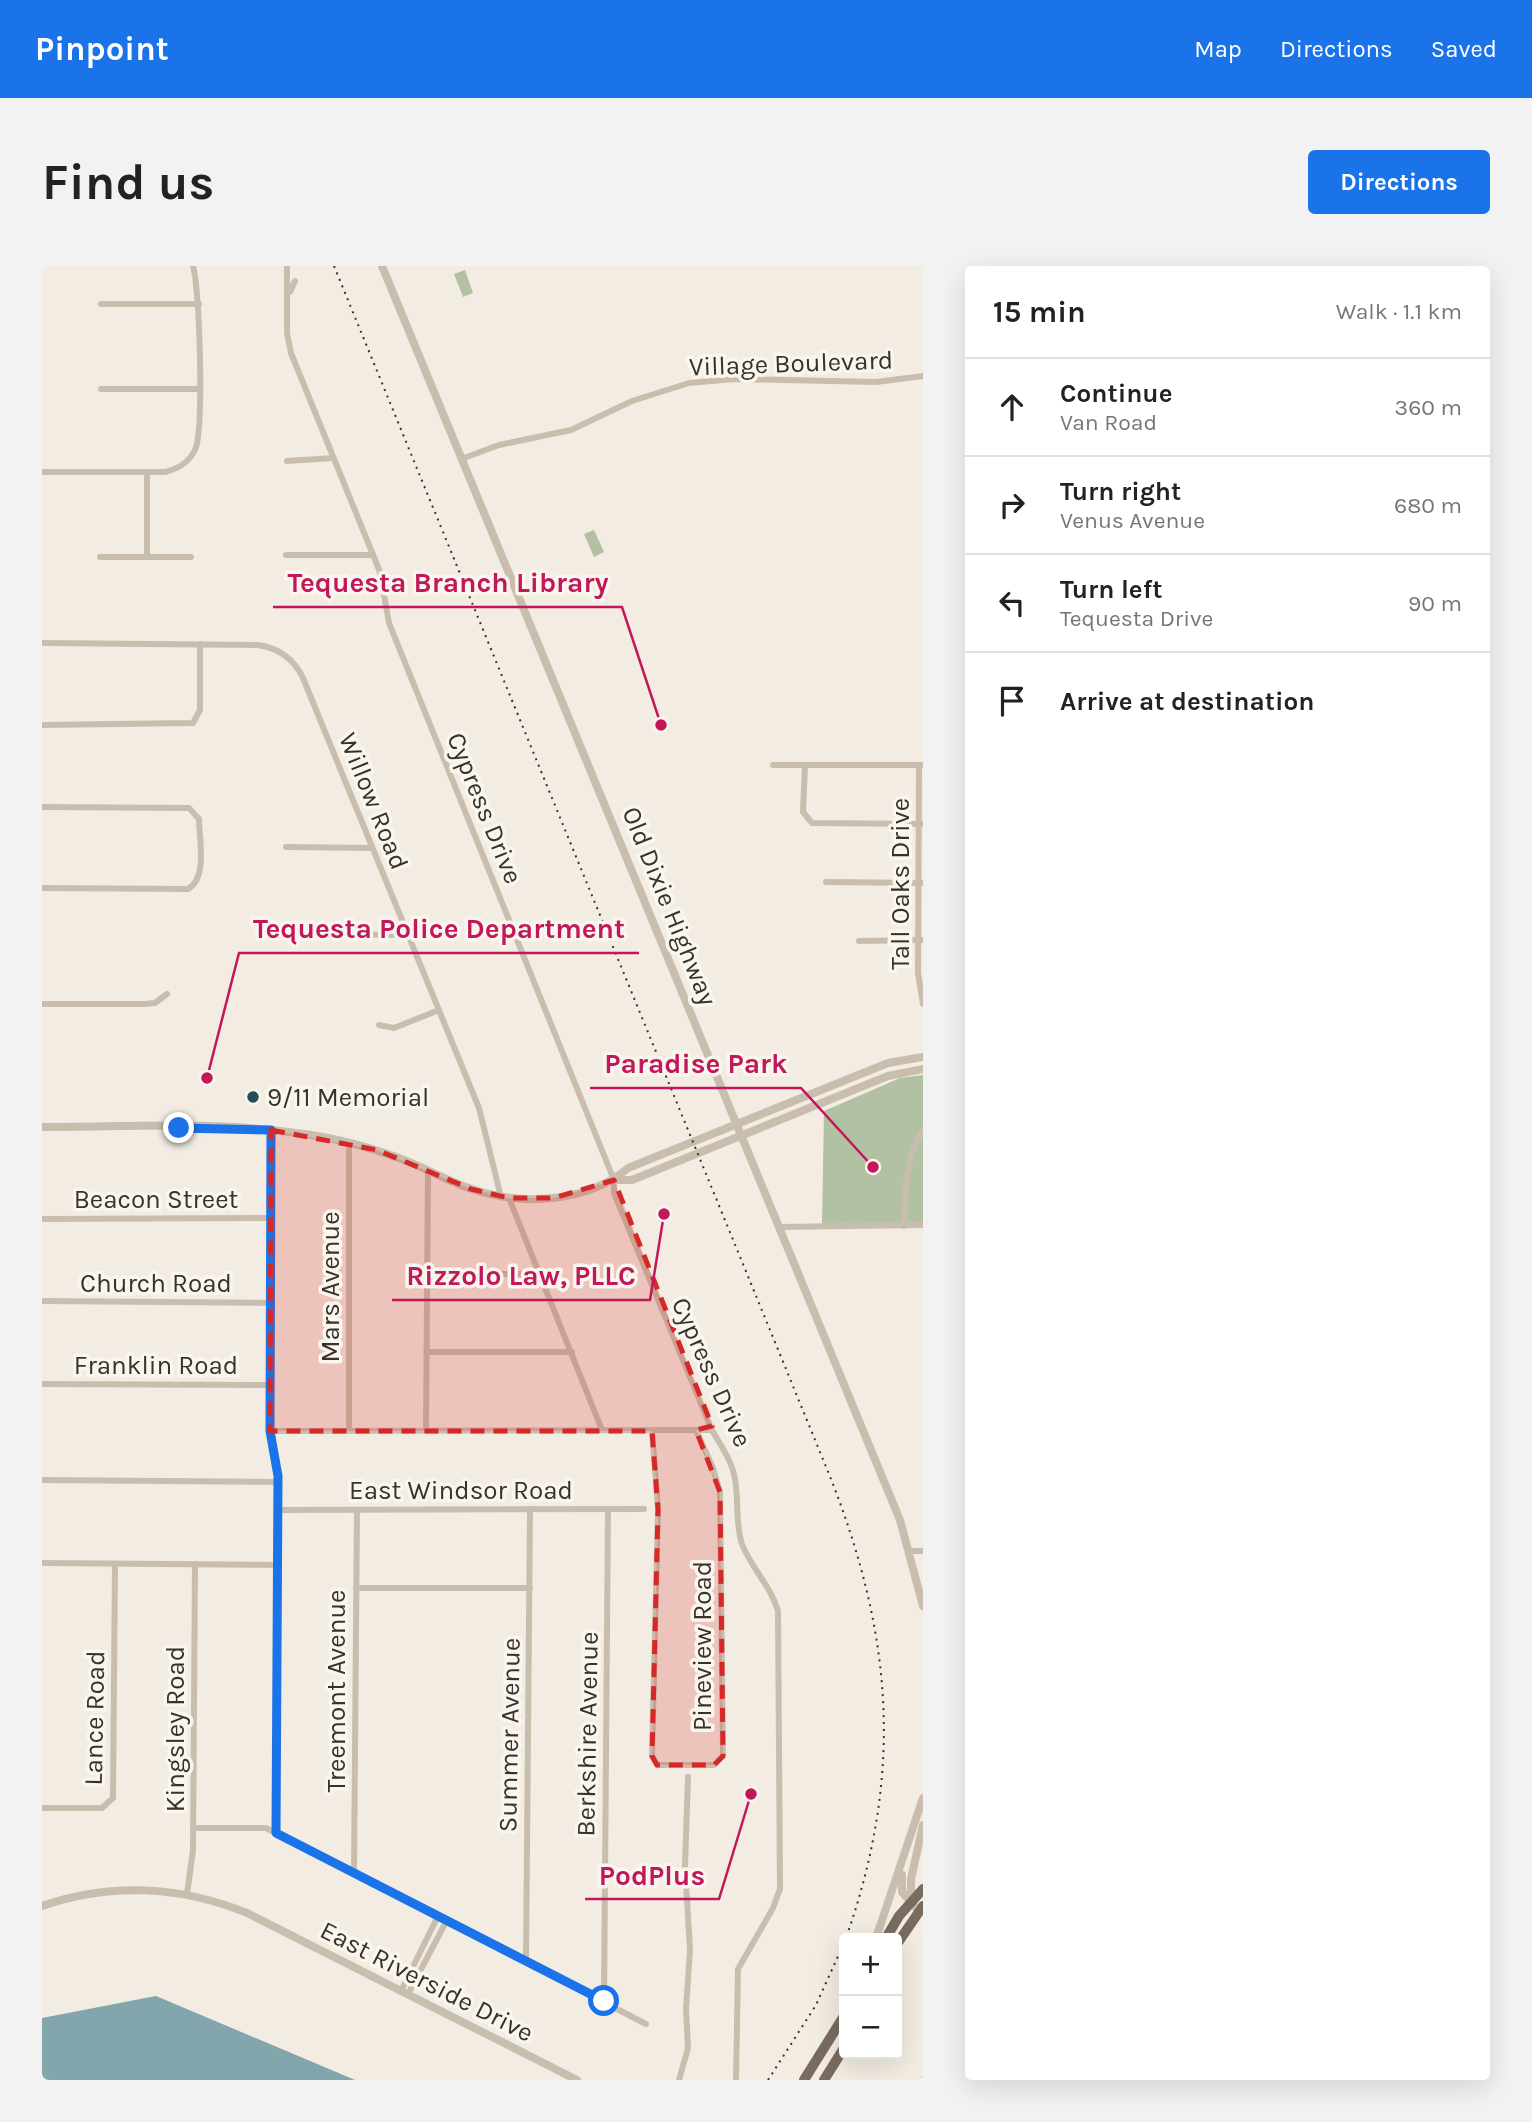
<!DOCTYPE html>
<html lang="en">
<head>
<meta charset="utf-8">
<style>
  body { margin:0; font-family:Karla,sans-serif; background:#f2f2f2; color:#222 }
  .controls { position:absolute; right:21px; bottom:21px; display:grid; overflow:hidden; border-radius:7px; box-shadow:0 7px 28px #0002 }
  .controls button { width:63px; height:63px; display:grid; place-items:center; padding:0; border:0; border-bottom:2px solid #e0e0e0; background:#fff; color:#222; font:35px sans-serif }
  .stop { position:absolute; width:21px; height:21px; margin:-16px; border:5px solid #1a73e8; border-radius:50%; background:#fff }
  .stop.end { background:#1a73e8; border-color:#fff; box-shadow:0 2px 7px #0008 }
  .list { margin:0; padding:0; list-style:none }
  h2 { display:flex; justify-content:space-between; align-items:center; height:91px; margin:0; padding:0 28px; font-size:30px }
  h2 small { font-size:23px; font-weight:400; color:#767676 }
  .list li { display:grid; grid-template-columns:46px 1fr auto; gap:21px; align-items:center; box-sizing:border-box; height:98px; padding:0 28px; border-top:2px solid #e0e0e0 }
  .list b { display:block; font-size:26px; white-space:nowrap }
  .list p { margin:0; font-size:23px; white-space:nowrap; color:#767676 }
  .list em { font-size:23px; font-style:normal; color:#767676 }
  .icon { flex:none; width:38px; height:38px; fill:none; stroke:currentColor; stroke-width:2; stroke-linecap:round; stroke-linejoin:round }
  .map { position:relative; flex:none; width:881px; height:1814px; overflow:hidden; border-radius:7px }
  header { display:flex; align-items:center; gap:42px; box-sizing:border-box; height:98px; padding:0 35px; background:#1a73e8; color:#fff }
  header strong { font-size:33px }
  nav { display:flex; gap:38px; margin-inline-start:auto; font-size:24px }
  .intro { display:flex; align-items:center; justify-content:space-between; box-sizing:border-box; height:168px; padding:0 42px }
  h1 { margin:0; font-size:49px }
  .button { padding:18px 32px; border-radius:7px; background:#1a73e8; color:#fff; font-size:24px; font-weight:700 }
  main { display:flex; gap:42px; padding:0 42px }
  aside { flex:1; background:#fff; border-radius:7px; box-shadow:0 7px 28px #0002 }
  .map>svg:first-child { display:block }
</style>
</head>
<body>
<header>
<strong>Pinpoint</strong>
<nav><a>Map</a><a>Directions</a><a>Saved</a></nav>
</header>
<div class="intro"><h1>Find us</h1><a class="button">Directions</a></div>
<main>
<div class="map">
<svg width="881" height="1814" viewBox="0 0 881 1814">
  <rect width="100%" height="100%" fill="#f2ece2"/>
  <g fill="#b2c0a3">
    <polygon points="423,4 431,27 421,31 412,8"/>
    <polygon points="552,264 562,286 552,291 542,268"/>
    <polygon points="881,809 881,957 780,958 782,845 858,812"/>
  </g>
  <polygon fill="#83a5ac" points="114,1730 313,1814 0,1814 0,1752"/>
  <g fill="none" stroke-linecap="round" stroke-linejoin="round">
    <g stroke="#c9beae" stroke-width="6">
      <path d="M245,0V67L249,87L338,306L347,357L572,914V927L670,1164C679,1180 690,1195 693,1213C697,1235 693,1257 700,1278C709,1302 729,1320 736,1345L738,1623L731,1642L696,1703L694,1814"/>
      <polyline points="248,26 253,15"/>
      <polyline points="59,38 157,38"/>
      <polyline points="59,123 156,123"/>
      <polyline points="422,192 457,179 529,164 590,135 647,117 692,113 834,116 881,110"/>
      <polyline points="245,195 291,192"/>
      <path d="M0,206H123C136,203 147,196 153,184C162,165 158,24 151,0"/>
      <polyline points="244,289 331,289"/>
      <polyline points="58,291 149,291"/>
      <polyline points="105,291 105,206"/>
      <path d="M0,377L216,379C237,382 252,393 261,412L437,842L459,931"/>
      <polyline points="0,459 151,457 158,444 158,378"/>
      <polyline points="731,499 879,499"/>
      <polyline points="763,499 761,546 770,557 881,558"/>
      <polyline points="877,499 876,707 881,738"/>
      <path d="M0,541L147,542L157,553C157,572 166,612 146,623L0,622"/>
      <polyline points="244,581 330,582"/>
      <polyline points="784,616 880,617"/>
      <polyline points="242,668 366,669"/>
      <polyline points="817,675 881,674"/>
      <polyline points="0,738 103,738 113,737 125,728"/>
      <polyline points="337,759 352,762 397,744"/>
      <polyline points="229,864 228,1165 236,1210 234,1567"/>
      <polyline points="467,932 560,1164"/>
      <polyline points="0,953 229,952"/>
      <path d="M862,960C863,923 863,895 881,863"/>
      <polyline points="736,961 881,959"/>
      <polyline points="386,1008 498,1008"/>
      <polyline points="0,1035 229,1037"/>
      <polyline points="385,1086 530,1086"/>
      <polyline points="0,1118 228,1119"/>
      <polyline points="228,1165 670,1164"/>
      <polyline points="307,1165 307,877"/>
      <polyline points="384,1165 386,904"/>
      <polyline points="610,1165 616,1243 610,1490 615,1499 672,1499 681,1490 678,1226 671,1202 654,1164"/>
      <polyline points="0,1214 236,1216"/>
      <polyline points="236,1244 602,1243"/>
      <polyline points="868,1285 881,1285"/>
      <polyline points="0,1297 236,1299"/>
      <polyline points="314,1322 488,1322"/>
      <polyline points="0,1542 60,1542 71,1532 73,1298"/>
      <polyline points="151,1562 224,1562 604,1758"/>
      <polyline points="312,1607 315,1244"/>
      <polyline points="145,1628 151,1584 153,1298"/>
      <polyline points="484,1695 488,1243"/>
      <polyline points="359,1725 396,1650"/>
      <polyline points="366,1728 405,1654"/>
      <polyline points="562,1735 566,1243"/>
      <polyline points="637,1814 646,1782 644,1743 648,1684 643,1600 646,1511"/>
      <polyline points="880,1814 881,1813"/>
    </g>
    <g stroke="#c9beae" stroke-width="8">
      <polyline points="340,0 858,1254 881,1340"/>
      <path d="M0,861C84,861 171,855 254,867C290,871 324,880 357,892C382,901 405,915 430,923C480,940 545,937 586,902L846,797L881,791"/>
      <polyline points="572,914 590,914 846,810 881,803"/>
      <polyline points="860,1609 860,1626 876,1644"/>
      <polyline points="869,1635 869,1613 881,1559"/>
      <path d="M0,1640C68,1616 139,1620 205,1647L535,1814"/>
      <polyline points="834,1672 881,1532"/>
    </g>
    <g stroke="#796b5f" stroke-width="10">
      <polyline points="844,1672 857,1650 881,1623"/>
      <polyline points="855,1678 881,1640"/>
      <polyline points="762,1814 802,1750"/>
      <polyline points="782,1814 802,1782"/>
    </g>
    <g stroke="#39322c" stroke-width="2" stroke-dasharray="2 5" stroke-linecap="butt">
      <path d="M292,0L787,1208C851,1369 862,1507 804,1672"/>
      <polyline points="726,1814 774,1739 802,1677"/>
    </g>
  </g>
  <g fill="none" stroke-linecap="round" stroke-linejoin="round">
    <polyline stroke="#1a73e8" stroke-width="9" points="137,862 229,864 228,1165 236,1210 234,1567 562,1735"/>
  </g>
  <path fill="#d62828" fill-opacity="0.2" stroke="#d62828" stroke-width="5" stroke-dasharray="14 9" stroke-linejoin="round" d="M229,864L335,884L429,923L467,932H512L572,914L670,1160L654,1164L678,1226L681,1490L672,1499H615L610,1490L616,1243L610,1165H228Z"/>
  <circle fill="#254c57" stroke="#f9f6ee" stroke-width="2.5" cx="211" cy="831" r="7"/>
  <g text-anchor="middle" stroke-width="7" stroke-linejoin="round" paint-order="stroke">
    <g font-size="26" fill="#39322c" stroke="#f9f6ee">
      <text transform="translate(749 97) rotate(-2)" y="9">Village Boulevard</text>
      <text transform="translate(332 535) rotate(68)" y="9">Willow Road</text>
      <text transform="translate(443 542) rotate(68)" y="9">Cypress Drive</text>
      <text transform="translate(858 618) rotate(-90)" y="9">Tall Oaks Drive</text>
      <text transform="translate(628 640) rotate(68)" y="9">Old Dixie Highway</text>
      <text x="114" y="942">Beacon Street</text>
      <text x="114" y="1026">Church Road</text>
      <text transform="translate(288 1021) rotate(-90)" y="9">Mars Avenue</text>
      <text x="114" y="1108">Franklin Road</text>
      <text transform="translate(670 1106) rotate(66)" y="9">Cypress Drive</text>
      <text x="419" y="1233">East Windsor Road</text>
      <text transform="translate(660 1380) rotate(-90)" y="9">Pineview Road</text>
      <text transform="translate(294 1425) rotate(-90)" y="9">Treemont Avenue</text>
      <text transform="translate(52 1452) rotate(-89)" y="9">Lance Road</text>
      <text transform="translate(133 1463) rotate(-90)" y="9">Kingsley Road</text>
      <text transform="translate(545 1468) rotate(-89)" y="9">Berkshire Avenue</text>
      <text transform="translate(467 1469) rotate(-89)" y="9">Summer Avenue</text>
      <text transform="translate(385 1715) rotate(27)" y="9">East Riverside Drive</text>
    </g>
    <g font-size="26" fill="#39322c" stroke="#f9f6ee" text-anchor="start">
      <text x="225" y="840">9/11 Memorial</text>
    </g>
  </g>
  <path fill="none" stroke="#c2185b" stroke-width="2.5" d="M619 459L580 341H231M165 812L197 687H597M831 901L759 822H548M622 948L608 1034H350M709 1528L677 1633H543"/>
  <g fill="#c2185b" stroke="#f9f6ee" stroke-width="2.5">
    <circle cx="619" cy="459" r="7"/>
    <circle cx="165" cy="812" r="7"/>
    <circle cx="831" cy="901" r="7"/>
    <circle cx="622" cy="948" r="7"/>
    <circle cx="709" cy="1528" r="7"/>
  </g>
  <g font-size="28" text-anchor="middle" font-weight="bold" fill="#c2185b" stroke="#f9f6ee" stroke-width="7" stroke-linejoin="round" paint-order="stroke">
    <text x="406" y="326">Tequesta Branch Library</text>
    <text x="397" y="672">Tequesta Police Department</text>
    <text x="654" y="807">Paradise Park</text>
    <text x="479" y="1019">Rizzolo Law, PLLC</text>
    <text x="610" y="1619">PodPlus</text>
  </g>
</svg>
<div class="controls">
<button>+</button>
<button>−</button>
</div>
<div class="stop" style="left:562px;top:1735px"></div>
<div class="stop end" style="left:137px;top:862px"></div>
</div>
<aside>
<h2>15 min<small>Walk · 1.1 km</small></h2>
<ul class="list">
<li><svg class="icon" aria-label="ahead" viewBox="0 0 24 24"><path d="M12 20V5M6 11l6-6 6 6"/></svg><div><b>Continue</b><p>Van Road</p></div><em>360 m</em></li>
<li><svg class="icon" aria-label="right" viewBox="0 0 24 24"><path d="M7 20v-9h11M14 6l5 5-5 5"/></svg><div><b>Turn right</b><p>Venus Avenue</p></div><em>680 m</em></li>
<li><svg class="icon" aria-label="left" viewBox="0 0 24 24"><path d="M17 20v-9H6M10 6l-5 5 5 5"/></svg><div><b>Turn left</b><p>Tequesta Drive</p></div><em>90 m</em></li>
<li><svg class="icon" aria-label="arrive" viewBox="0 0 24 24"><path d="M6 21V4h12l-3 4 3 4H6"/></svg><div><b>Arrive at destination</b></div></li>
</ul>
</aside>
</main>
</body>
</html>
